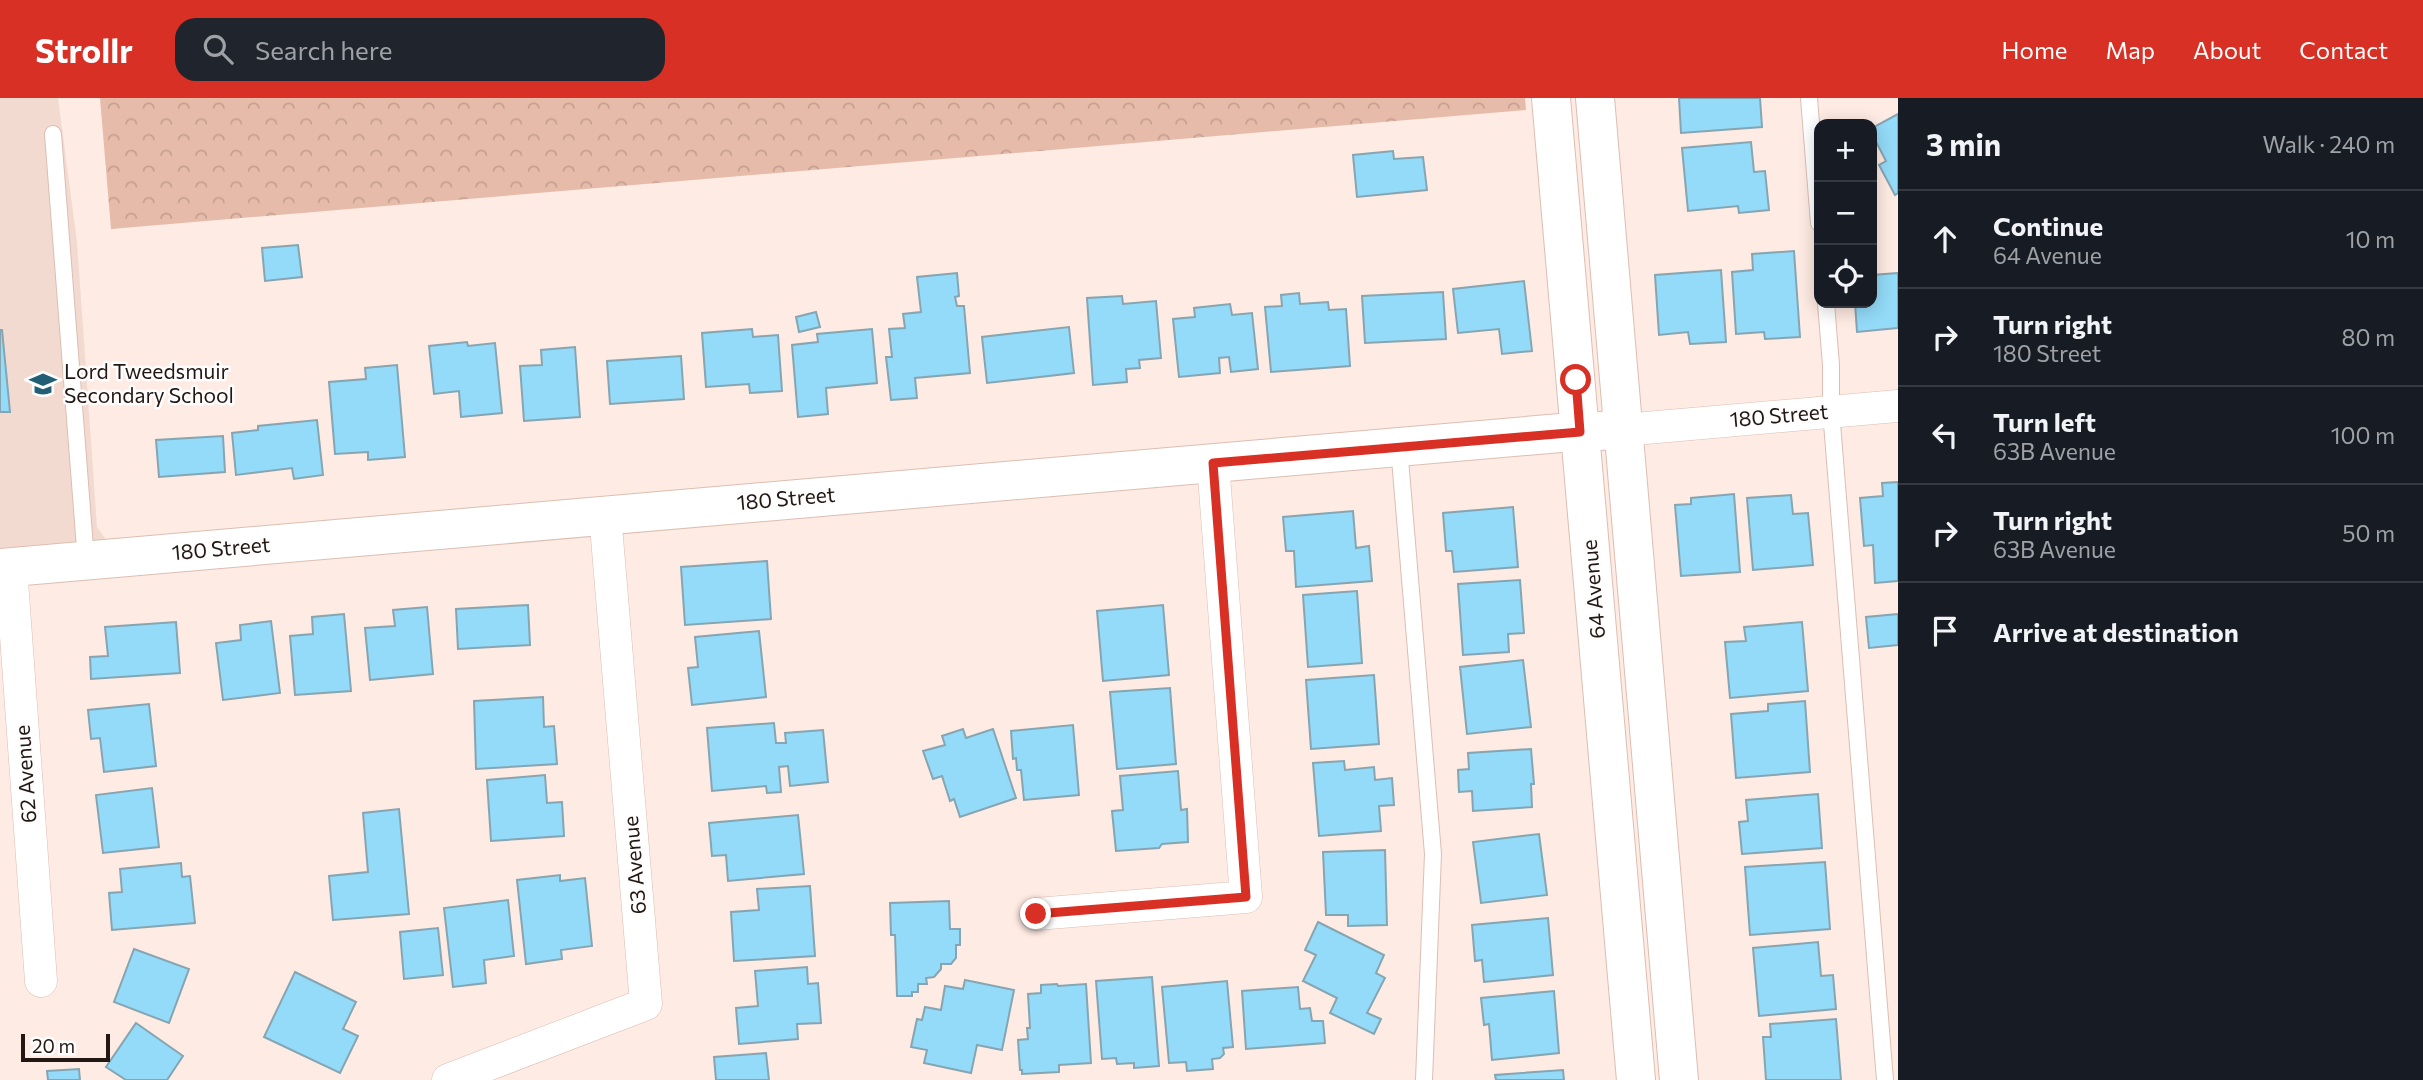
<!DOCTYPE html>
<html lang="en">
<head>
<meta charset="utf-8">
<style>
  body { margin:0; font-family:Commissioner,sans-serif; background:#20242c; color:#f1f3f6 }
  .controls { position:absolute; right:21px; top:21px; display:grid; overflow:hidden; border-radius:14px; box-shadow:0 4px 18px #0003 }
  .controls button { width:63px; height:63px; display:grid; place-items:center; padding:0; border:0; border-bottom:2px solid #363941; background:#171b24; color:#f1f3f6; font:35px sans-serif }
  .scale { position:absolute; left:21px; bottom:18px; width:89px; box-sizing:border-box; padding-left:7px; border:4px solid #221713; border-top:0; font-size:19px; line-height:24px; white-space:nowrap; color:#221713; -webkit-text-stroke:5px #fdfdfd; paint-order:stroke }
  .stop { position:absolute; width:21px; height:21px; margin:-16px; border:5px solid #d93025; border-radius:50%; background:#fff }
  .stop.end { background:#d93025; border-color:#fff; box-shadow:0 2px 7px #0008 }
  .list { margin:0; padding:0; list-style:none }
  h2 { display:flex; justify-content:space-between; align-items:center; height:91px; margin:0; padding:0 28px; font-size:30px }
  h2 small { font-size:23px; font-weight:400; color:#9ea1a6 }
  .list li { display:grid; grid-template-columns:46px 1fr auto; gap:21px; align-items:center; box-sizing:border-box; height:98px; padding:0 28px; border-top:2px solid #363941 }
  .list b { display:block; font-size:26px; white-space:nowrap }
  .list p { margin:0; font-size:23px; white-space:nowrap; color:#9ea1a6 }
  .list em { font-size:23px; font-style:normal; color:#9ea1a6 }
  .icon { flex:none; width:38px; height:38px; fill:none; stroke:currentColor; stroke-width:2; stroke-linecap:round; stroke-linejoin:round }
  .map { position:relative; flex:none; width:1898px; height:982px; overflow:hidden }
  header { display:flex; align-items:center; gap:42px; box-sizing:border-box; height:98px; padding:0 35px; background:#d93025; color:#fff }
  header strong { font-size:33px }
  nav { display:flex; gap:38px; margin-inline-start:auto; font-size:24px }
  .search { width:490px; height:63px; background:#20242c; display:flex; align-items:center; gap:18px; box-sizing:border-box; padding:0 24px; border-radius:21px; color:#9ea1a6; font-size:26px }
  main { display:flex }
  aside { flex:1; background:#171b24 }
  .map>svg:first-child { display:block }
</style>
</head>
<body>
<header>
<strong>Strollr</strong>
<div class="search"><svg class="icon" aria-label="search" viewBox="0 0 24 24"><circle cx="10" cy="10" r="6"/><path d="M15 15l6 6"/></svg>Search here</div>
<nav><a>Home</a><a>Map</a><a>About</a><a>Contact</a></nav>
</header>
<main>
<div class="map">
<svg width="1898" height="982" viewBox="0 0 1898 982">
  <defs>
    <pattern id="forest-crowns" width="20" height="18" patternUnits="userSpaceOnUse" patternTransform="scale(1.75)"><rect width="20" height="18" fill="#e6bbaa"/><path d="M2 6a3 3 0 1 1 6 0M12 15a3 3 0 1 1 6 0" fill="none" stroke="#c5a091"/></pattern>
  </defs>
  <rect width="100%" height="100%" fill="#feebe3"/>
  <polygon fill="#f2dad1" points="0,0 58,0 77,144 97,429 109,446 0,456"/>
  <polygon fill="url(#forest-crowns)" points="100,0 1525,0 1526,12 111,131"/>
  <g fill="#93dbf8" stroke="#86a5b2" stroke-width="2">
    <polygon points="1679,0 1760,0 1762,29 1681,35"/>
    <polygon points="1898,16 1898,95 1895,97 1879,67 1886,63 1872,36 1872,30"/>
    <polygon points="1751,44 1754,74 1765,73 1769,112 1739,115 1738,108 1688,113 1682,50"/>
    <polygon points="1393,53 1394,61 1423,59 1427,92 1357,99 1353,57"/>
    <polygon points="298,147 302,179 265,183 262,150"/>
    <polygon points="1794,153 1800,239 1765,241 1764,234 1736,236 1732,174 1753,172 1752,156"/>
    <polygon points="1721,172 1726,244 1690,246 1688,234 1659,237 1655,177"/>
    <polygon points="957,175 959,198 955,199 957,208 964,208 970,275 915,280 917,300 891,302 886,259 892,259 889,231 905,230 903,216 921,214 917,179"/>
    <polygon points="1898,175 1898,230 1857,234 1855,205 1872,205 1872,177"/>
    <polygon points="1524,183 1532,253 1502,256 1499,231 1458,235 1453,191"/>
    <polygon points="1443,194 1446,241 1365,245 1362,198"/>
    <polygon points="1299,195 1300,206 1328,204 1329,212 1346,211 1350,268 1271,274 1265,209 1282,208 1281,197"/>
    <polygon points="1122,198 1123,206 1156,203 1161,260 1139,262 1140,270 1126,271 1127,284 1093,287 1087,200"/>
    <polygon points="1230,206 1232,217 1252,215 1258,271 1231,274 1229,259 1219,260 1220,275 1179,279 1173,221 1195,219 1194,210"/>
    <polygon points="816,214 820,229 799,234 796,219"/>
    <polygon points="1069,229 1074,275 987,285 982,239"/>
    <polygon points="752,231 753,239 778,237 782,293 750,295 749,286 706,289 702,235"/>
    <polygon points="872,231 877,285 826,290 828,316 798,319 792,247 818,244 817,236"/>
    <polygon points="0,232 2,232 10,314 0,314"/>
    <polygon points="467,244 468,248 495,245 502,315 461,319 459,293 434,296 429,248"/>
    <polygon points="575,249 580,319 524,323 520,268 542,267 541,252"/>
    <polygon points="681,258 684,301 610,306 607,263"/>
    <polygon points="397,267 405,359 368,362 368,354 335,356 329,284 366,281 365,270"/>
    <polygon points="317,322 323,377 294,381 292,370 236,377 232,335 258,332 258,328"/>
    <polygon points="223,338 225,374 159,379 156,342"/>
    <polygon points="1898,384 1898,483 1875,485 1873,447 1864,448 1860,400 1883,398 1882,385"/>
    <polygon points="1734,396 1740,474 1681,478 1675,407 1691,406 1691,400"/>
    <polygon points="1791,397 1793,416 1808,415 1813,467 1753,472 1747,400"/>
    <polygon points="1513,409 1518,469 1454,474 1452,453 1446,453 1443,415"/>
    <polygon points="1353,413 1356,450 1369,448 1372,483 1296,489 1294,453 1286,453 1283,419"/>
    <polygon points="767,463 771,521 685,527 681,469"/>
    <polygon points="1520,482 1524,535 1508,536 1509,554 1463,557 1458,486"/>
    <polygon points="1357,493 1362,565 1308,569 1303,497"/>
    <polygon points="528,507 530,547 458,551 456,511"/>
    <polygon points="1163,507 1169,577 1103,583 1097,513"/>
    <polygon points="427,509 433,576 370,582 365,530 395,528 393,512"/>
    <polygon points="344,516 351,593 295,597 290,538 313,536 312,519"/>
    <polygon points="1898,516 1898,547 1869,550 1866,519"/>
    <polygon points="271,523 280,595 223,602 216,545 241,542 240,527"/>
    <polygon points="176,524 180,575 91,581 90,559 108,558 105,529"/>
    <polygon points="1802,524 1808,593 1730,600 1725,544 1746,543 1744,529"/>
    <polygon points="759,533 766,599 692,607 688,570 698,569 695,539"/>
    <polygon points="1523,562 1531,629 1467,636 1460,569"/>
    <polygon points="1374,577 1379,646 1311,651 1306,582"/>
    <polygon points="1170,590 1176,666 1117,671 1110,594"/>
    <polygon points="543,599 544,629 554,628 557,666 476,671 474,603"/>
    <polygon points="1805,603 1810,674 1736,680 1731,616 1768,613 1768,606"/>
    <polygon points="149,606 156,668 104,674 100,640 91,641 88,612"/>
    <polygon points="774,625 776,645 786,645 785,635 823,632 828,684 790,688 788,668 779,669 781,694 767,695 766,688 712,693 707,630"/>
    <polygon points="1073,627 1079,697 1024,702 1021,672 1017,672 1016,660 1013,661 1011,633"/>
    <polygon points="963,631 966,640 993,631 1016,700 960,719 954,701 950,703 942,678 933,681 923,653 945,647 942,638"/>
    <polygon points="1531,651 1534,686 1531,686 1532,709 1473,713 1472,693 1459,694 1458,672 1469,671 1468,655"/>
    <polygon points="1344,663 1345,672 1374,669 1375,682 1392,680 1394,707 1379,708 1381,733 1319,738 1313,665"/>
    <polygon points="1178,673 1181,712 1187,711 1188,744 1162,746 1159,750 1116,753 1112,713 1123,712 1120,678"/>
    <polygon points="545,677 547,705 562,704 564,738 491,743 487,682"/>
    <polygon points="152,690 159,749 103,755 96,697"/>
    <polygon points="1818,696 1822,750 1742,756 1739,724 1748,723 1746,702"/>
    <polygon points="399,711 409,816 333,822 329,778 368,774 363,715"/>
    <polygon points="798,717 804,776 728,783 726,757 712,758 709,725"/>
    <polygon points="1539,736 1547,797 1481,805 1473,744"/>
    <polygon points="1385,752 1387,827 1348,828 1348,817 1326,817 1323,754"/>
    <polygon points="1825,764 1830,831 1750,837 1745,769"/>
    <polygon points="181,765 182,779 190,778 195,825 112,832 109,795 122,794 120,771"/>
    <polygon points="560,777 560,783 585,780 592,848 561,852 562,861 526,866 517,782"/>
    <polygon points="810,788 815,858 734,863 731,814 759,812 757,791"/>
    <polygon points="508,802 514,858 484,862 486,885 453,889 444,810"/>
    <polygon points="949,803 950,831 960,831 960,847 956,847 956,860 951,866 941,866 941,871 934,879 926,880 927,886 918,886 918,894 912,894 912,898 897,898 895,837 891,837 890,805"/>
    <polygon points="1548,820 1553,877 1484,884 1482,862 1475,863 1472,827"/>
    <polygon points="1318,824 1384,857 1376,875 1385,880 1367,915 1381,921 1374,936 1330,915 1337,900 1303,883 1316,857 1305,852"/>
    <polygon points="438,830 443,877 404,881 400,834"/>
    <polygon points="1818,844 1821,878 1833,877 1836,911 1759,918 1753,850"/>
    <polygon points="134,851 189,871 169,925 114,904"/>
    <polygon points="807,869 808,886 818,885 821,925 797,926 798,941 739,946 736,910 758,908 755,873"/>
    <polygon points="295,874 356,904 343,931 358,938 340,975 264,939"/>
    <polygon points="1152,879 1159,968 1134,970 1134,965 1117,966 1116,960 1102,961 1096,883"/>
    <polygon points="965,882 1014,892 1002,952 977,947 971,975 924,965 927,952 911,949 917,921 922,922 925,909 941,912 945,888 963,891"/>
    <polygon points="1227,883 1233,949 1223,950 1224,956 1220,960 1212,961 1213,971 1187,973 1186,964 1169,965 1162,889"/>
    <polygon points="1057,886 1058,888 1086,886 1091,965 1059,967 1059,974 1022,976 1022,972 1020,972 1018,942 1028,941 1027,930 1030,930 1028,896 1041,895 1041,887"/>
    <polygon points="1298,889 1300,911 1310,910 1312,923 1323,923 1325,945 1246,951 1242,893"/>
    <polygon points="1554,893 1559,955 1492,962 1489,926 1484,927 1481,900"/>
    <polygon points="1836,921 1841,982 1766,982 1763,939 1771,939 1770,926"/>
    <polygon points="136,925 183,958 167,982 126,982 106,969"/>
    <polygon points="766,955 769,982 716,982 714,959"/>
    <polygon points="79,971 80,982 48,982 47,973"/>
    <polygon points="1563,972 1564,982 1496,982 1495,977"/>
  </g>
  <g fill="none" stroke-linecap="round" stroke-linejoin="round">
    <defs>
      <g id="service">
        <polyline points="1809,0 1819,125"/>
        <polyline points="53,36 86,463"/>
        <polyline points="1826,205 1831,267 1831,313 1885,982"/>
        <polyline points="1399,349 1433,756 1424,982"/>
      </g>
      <g id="minor">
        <polyline points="1623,332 1898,308"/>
        <polyline points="11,469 41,883"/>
        <polyline points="1036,816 1246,799 1213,365"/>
        <polyline points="448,982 646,906 605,416"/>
      </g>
      <polyline id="tertiary" points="0,470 1572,334 1623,332"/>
      <g id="secondary">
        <polyline points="1551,0 1636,982"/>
        <polyline points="1595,0 1679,982"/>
      </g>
    </defs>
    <use href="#service" stroke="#dcbeb2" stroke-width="18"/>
    <use href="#minor" stroke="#dcbeb2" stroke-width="33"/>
    <use href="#tertiary" stroke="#dcbeb2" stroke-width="40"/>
    <use href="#secondary" stroke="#dcbeb2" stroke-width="40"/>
    <use href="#service" stroke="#fff" stroke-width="16"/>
    <use href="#minor" stroke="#fff" stroke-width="32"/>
    <use href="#tertiary" stroke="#fff" stroke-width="38"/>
    <use href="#secondary" stroke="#fff" stroke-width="38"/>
  </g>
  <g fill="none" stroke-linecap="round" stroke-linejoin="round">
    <polyline stroke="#d93025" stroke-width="9" points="1036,816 1246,799 1213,365 1580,334 1576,282"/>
  </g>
  <defs>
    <symbol id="school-bare" viewBox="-9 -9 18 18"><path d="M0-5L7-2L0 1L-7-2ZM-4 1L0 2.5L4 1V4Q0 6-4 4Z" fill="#205f75" stroke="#fdfdfd" stroke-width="2.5" paint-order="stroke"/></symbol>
  </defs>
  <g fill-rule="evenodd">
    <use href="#school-bare" x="24" y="267" width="38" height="38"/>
  </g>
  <g text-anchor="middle" stroke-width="5" stroke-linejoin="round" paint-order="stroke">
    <g font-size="21" fill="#221713" stroke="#fdfdfd" text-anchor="start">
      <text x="64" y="281">Lord Tweedsmuir<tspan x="64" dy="24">Secondary School</tspan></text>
    </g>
    <g font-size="21" fill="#221713" stroke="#fdfdfd">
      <text transform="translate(1779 318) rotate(-5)" y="7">180 Street</text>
      <text transform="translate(786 401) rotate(-5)" y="7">180 Street</text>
      <text transform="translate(221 451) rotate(-5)" y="7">180 Street</text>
      <text transform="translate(1594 491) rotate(-95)" y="7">64 Avenue</text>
      <text transform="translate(26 676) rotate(-94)" y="7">62 Avenue</text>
      <text transform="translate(635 767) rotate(-95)" y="7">63 Avenue</text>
    </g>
  </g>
</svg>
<div class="controls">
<button>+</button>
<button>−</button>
<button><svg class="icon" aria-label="locate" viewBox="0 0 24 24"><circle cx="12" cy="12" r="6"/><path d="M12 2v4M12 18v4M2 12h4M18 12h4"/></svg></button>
</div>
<div class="scale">20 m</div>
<div class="stop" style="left:1576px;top:282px"></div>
<div class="stop end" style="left:1036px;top:816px"></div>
</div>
<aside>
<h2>3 min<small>Walk · 240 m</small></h2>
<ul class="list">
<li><svg class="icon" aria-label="ahead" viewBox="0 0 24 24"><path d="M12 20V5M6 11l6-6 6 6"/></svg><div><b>Continue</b><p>64 Avenue</p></div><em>10 m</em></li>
<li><svg class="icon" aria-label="right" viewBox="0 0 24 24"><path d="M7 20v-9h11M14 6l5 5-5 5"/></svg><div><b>Turn right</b><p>180 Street</p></div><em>80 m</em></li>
<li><svg class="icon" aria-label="left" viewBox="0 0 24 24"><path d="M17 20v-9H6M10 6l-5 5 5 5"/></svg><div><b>Turn left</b><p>63B Avenue</p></div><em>100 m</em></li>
<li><svg class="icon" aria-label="right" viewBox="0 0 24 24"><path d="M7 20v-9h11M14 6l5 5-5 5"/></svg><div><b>Turn right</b><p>63B Avenue</p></div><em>50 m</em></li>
<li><svg class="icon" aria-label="arrive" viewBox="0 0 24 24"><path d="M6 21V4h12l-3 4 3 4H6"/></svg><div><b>Arrive at destination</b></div></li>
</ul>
</aside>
</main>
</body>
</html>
